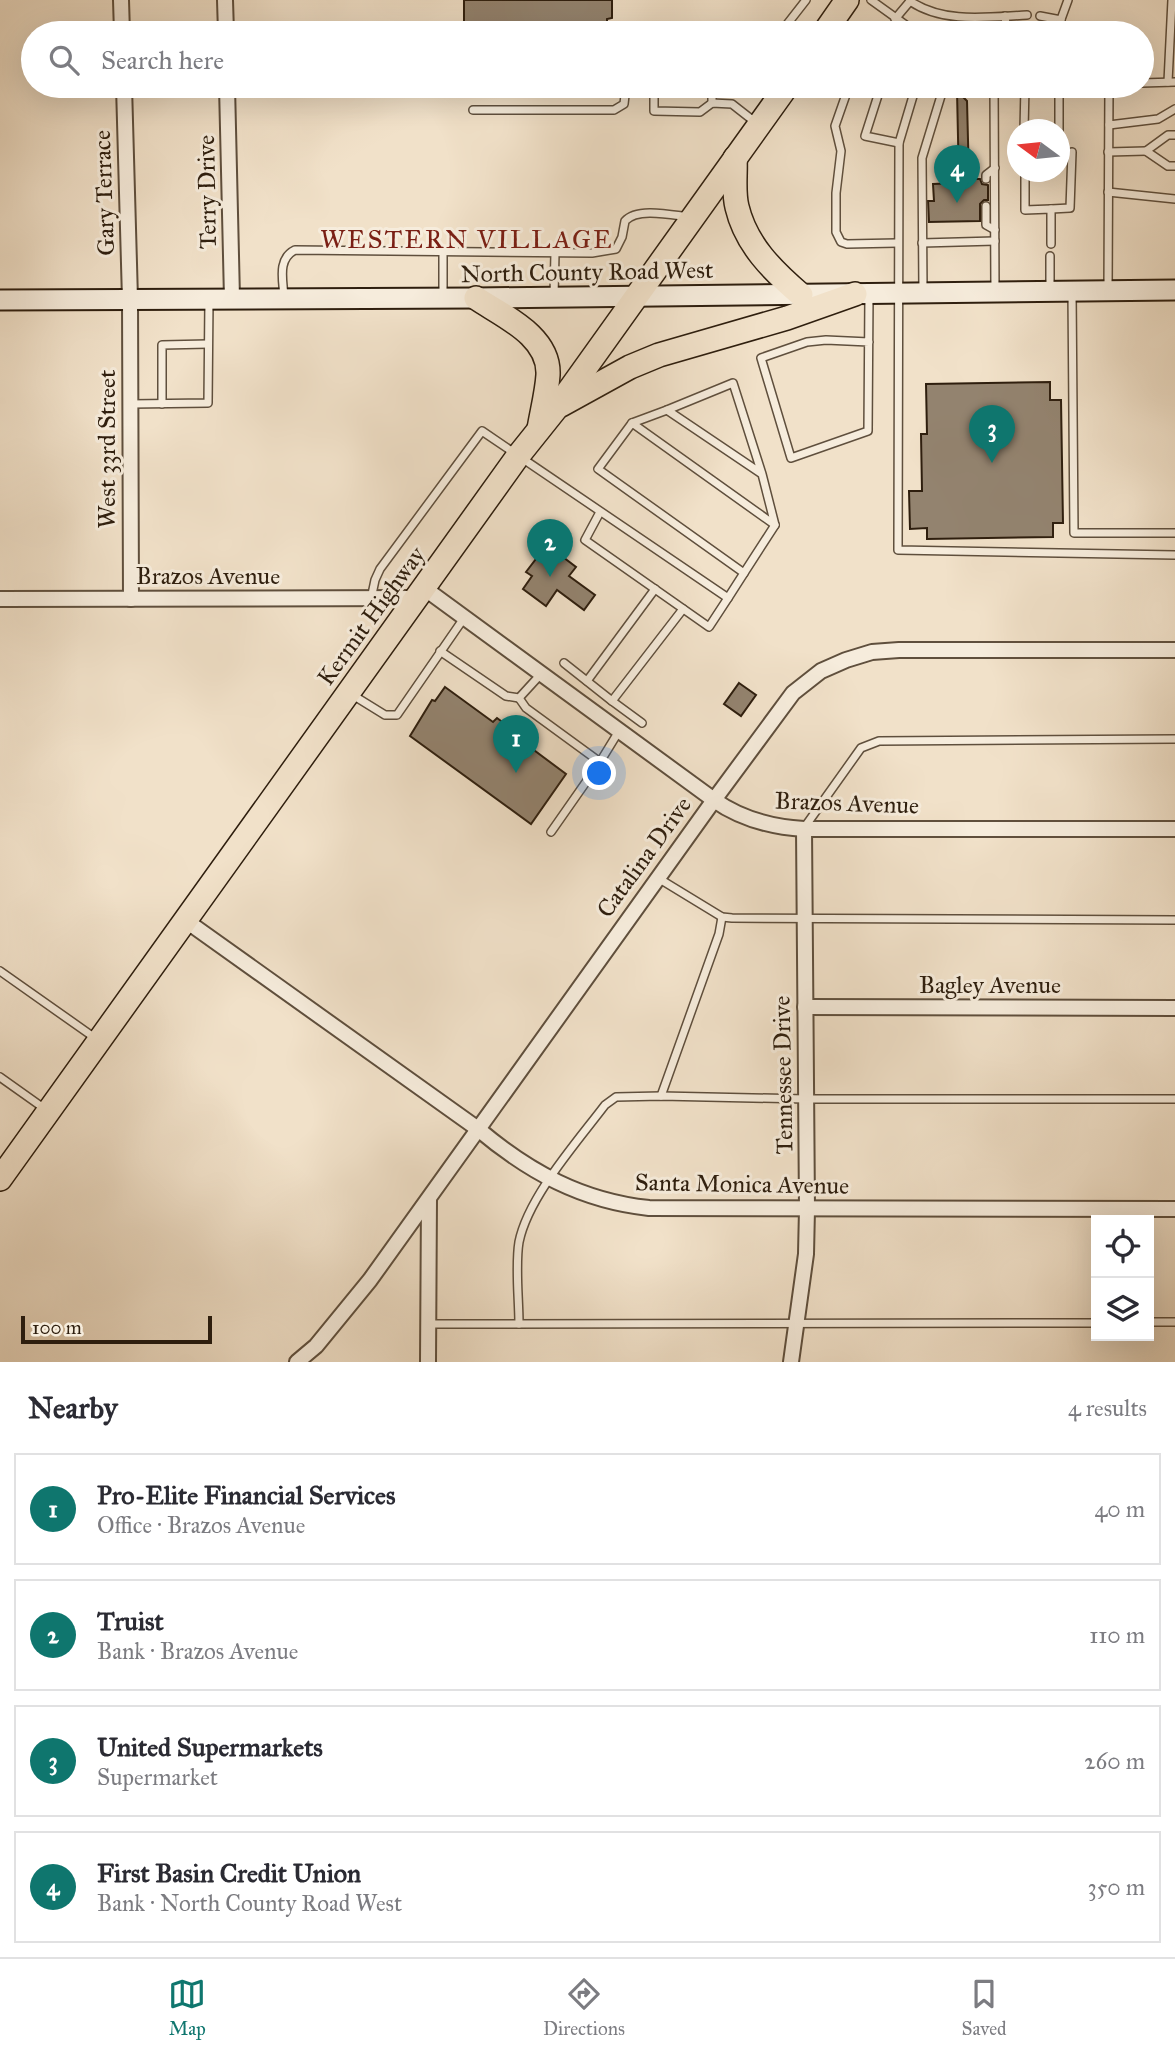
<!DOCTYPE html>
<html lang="en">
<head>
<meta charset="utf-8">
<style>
  body { margin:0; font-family:"IM FELL Great Primer",serif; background:#f7f7f7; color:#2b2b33 }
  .controls { position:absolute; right:21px; bottom:21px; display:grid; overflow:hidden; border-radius:0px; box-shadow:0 7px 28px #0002 }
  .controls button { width:63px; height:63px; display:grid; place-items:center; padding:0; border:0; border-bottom:2px solid #e1e1e2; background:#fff; color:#2b2b33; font:35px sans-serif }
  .compass { position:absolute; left:1007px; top:119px; width:63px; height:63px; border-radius:50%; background:#fff; box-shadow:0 7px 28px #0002; rotate:285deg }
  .scale { position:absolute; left:21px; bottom:18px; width:191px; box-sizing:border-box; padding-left:7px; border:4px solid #2e1e0e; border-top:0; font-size:19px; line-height:24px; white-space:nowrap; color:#2e1e0e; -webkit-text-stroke:5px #f6ecdc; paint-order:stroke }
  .you { position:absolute; left:600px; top:774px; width:24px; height:24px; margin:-18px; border:5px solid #fff; border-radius:50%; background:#1a73e8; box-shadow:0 0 0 10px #1a73e833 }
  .badge { display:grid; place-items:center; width:46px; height:46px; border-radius:50%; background:#0f766e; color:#fff; font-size:23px; font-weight:700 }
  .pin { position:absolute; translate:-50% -58px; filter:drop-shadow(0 2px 4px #0008) }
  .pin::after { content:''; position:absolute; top:37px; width:24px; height:21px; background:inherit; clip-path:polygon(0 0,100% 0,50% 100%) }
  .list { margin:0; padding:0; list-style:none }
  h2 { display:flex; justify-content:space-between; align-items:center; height:91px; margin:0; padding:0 28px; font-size:30px }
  h2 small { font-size:23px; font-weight:400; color:#7c7c81 }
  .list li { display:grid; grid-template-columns:46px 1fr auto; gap:21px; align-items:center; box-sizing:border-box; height:112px; margin:0 14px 14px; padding:0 14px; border:2px solid #e1e1e2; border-radius:0px }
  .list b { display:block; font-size:26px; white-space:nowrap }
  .list p { margin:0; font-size:23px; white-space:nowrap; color:#7c7c81 }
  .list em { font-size:23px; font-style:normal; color:#7c7c81 }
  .icon { flex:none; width:38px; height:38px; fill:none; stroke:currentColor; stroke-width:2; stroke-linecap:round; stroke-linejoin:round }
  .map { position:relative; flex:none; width:1175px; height:1362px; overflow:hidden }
  .search { position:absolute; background:#fff; box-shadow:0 7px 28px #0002; left:21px; right:21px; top:21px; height:77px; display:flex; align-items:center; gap:18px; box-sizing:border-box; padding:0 24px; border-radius:38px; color:#7c7c81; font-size:26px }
  .sheet { height:595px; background:#fff }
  nav { display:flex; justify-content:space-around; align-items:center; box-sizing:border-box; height:98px; border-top:2px solid #e1e1e2; background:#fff; font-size:19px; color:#7c7c81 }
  nav a { display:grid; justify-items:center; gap:4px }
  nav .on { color:#0f766e }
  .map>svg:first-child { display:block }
</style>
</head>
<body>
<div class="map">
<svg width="1175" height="1362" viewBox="0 0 1175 1362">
  <rect width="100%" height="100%" fill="#f1e1c9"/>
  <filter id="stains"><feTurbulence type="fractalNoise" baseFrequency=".00286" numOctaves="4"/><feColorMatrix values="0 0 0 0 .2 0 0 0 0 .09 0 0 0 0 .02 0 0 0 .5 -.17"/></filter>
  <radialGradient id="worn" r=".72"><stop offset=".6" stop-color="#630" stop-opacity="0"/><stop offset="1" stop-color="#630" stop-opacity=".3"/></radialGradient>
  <g fill="#93836f" stroke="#2e1e0e" stroke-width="2">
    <polygon points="464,0 612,0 612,18 607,19 607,33 464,33"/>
    <polygon points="957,91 967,101 969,179 980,179 982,184 988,185 988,200 984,200 980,204 980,221 929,222 928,201 934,201 933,184 959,183"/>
    <polygon points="1050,382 1050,400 1061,400 1063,523 1053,523 1053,537 927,539 927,528 910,529 909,491 922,491 921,434 927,434 926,384"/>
    <polygon points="556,541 564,547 559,554 576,567 569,576 595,595 584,610 557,590 546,606 523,589 532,576 526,572 539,555 543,559"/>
    <polygon points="739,683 756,695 741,716 724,704"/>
    <polygon points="445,687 493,722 497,718 509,727 507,730 566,774 531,824 410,736 432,700 435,701"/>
  </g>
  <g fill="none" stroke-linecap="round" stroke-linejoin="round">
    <defs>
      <g id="lane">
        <polyline points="871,0 917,33"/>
        <path d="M910,1C944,24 988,17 1027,15"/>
        <polyline points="1005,16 1007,33"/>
        <polyline points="1040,16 1061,20"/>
        <polyline points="895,19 911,0"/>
        <polyline points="781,32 806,0"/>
        <polyline points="631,33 642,26 765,26 785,33"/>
        <polyline points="1056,33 1068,0"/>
        <polyline points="1168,82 1172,0"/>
        <polyline points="1142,83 1175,82"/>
        <polyline points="654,86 654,111 700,112 712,103 732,104 755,122"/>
        <polyline points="849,86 835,126 841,151 836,193 836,232 841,242 847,244 897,243"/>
        <polyline points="881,86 865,136 899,143"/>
        <polyline points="916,86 899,143 898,550 1175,555"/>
        <polyline points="994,86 995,292"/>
        <polyline points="712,103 712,86"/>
        <polyline points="473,110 614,110 624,104 626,86"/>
        <polyline points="1109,125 1158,119 1175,109"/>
        <polyline points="1024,130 1025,86"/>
        <polyline points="1059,130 1059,86"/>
        <polyline points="1175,135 1168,135 1146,151 1168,166 1175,166"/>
        <polyline points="1108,152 1146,151"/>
        <polyline points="1025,172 1025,210 1051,209 1051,244"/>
        <polyline points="986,179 986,175 995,168"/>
        <polyline points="1108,192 1175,199"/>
        <polyline points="986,206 986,225 995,230"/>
        <polyline points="1051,209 1070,208 1072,152"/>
        <polyline points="922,243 995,241"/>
        <polyline points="1108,290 1109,86"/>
        <polyline points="1050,291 1050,256"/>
        <polyline points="923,292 922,158 944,86"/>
        <polyline points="1072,292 1074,533 1175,533"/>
        <polyline points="443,296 443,251"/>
        <polyline points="554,296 555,253"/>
        <path d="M284,297C283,280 277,259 295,250L592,253L616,249L622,237L625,221C637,207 672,215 689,217"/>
        <polyline points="869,342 826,340 807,342 761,358 791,458 868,431 869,295"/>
        <polyline points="131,404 208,403 209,300"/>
        <polyline points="162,404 162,345 208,344"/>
        <polyline points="632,423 667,410"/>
        <polyline points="600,512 585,540 709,627 728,598"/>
        <polyline points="744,573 775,525"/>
        <polyline points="371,599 375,580 380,569 482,431 728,598 744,573 598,469 632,423 775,525 762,474 667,410 733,383 762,474"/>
        <polyline points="440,651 506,696 519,698 541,674"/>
        <polyline points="564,663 612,701 683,609"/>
        <polyline points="587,681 655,589"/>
        <polyline points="351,694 385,715 397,715 464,618"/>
        <polyline points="519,698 526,708 600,762"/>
        <polyline points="612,701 642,723"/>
        <polyline points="804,828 861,748 879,741 1175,739"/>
        <polyline points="551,832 600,762 619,731"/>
        <polyline points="658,878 722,917 732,918 1175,920"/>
        <polyline points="0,971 95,1038"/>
        <polyline points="0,1077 45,1109"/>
        <polyline points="661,1096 719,934 722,917"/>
        <polyline points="1149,1322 1175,1322"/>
        <polyline points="429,1324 1096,1323"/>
        <path d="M519,1324C519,1299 515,1266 519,1242C528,1197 577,1142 605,1105L616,1097L661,1096L806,1099H1175"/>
      </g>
      <g id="street">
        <polyline points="121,0 122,33"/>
        <polyline points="225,0 226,33"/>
        <polyline points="124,86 130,299 131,599"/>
        <polyline points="227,86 232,298"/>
        <path d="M424,588L714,800C741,819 770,827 804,829H1175"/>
        <polyline points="0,599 416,598"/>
        <path d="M185,920L478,1129C529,1172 582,1201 649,1208L1175,1209"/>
        <polyline points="805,1007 1175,1008"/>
        <polyline points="297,1362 316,1346 370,1280 714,800 793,693 821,671 846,660 872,652 899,650 1175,650"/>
        <polyline points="428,1362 429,1200"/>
        <polyline points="791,1362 806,1254 807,1209 804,829"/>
      </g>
      <polyline id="secondary" points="0,300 476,298 1175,290"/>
      <g id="primary">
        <polyline points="824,33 847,0"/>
        <path d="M735,158C736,173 733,192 737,207C746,245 773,271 801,295"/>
        <path d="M476,298C503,316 550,336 548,375C547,392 542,411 539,429"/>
        <polyline points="561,405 630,367 659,355 787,318 855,294"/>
        <polyline points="0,1179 518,456 558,406 787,86"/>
      </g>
    </defs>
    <use href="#lane" stroke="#5f4f3d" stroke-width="10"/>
    <use href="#street" stroke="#5f4f3d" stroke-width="18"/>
    <use href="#secondary" stroke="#2e1e0e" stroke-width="23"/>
    <use href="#primary" stroke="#2e1e0e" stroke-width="26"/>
    <use href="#lane" stroke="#f6ecdc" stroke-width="7"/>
    <use href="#street" stroke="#f6ecdc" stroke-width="14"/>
    <use href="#secondary" stroke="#f6ecdc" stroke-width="19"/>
    <use href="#primary" stroke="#f1e1c9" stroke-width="23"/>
  </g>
  <g text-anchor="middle" stroke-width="6" stroke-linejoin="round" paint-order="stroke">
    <g font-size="24" fill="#2e1e0e" stroke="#f6ecdc">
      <text transform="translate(207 192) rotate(-91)" y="8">Terry Drive</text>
      <text transform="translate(104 193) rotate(-92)" y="8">Gary Terrace</text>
      <text transform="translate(587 272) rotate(-1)" y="8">North County Road West</text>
      <text transform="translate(107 449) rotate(-90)" y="8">West 33rd Street</text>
      <text x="208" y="584">Brazos Avenue</text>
      <text transform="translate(371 616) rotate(-54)" y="8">Kermit Highway</text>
      <text transform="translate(847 803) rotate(2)" y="8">Brazos Avenue</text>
      <text transform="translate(644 857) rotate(-54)" y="8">Catalina Drive</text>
      <text x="990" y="993">Bagley Avenue</text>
      <text transform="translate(783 1075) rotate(-91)" y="8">Tennessee Drive</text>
      <text transform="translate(742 1184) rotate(1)" y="8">Santa Monica Avenue</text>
    </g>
    <g font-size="26" letter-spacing="2" fill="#7a1f14" stroke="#f6ecdc">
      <text x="467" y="248">WESTERN VILLAGE</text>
    </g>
  </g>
  <rect width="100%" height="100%" filter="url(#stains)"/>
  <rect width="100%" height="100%" fill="url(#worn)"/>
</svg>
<div class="controls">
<button><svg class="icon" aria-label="locate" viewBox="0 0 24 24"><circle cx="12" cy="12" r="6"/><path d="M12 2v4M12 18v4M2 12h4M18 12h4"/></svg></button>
<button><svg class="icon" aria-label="layers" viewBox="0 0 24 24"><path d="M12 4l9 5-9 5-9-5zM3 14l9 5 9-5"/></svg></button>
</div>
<svg class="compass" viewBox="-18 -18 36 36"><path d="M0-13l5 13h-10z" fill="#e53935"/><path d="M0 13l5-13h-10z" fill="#7c7c81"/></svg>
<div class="scale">100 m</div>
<div class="you"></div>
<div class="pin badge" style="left:516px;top:773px">1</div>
<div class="pin badge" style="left:550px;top:577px">2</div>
<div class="pin badge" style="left:992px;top:463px">3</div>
<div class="pin badge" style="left:957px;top:203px">4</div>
<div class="search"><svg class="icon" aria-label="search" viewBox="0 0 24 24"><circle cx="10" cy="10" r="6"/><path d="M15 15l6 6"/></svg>Search here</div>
</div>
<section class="sheet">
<h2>Nearby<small>4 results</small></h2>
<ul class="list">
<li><span class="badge">1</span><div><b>Pro-Elite Financial Services</b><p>Office · Brazos Avenue</p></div><em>40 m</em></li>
<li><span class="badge">2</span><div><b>Truist</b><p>Bank · Brazos Avenue</p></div><em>110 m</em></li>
<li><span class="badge">3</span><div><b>United Supermarkets</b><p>Supermarket</p></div><em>260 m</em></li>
<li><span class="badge">4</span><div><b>First Basin Credit Union</b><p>Bank · North County Road West</p></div><em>350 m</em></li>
</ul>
</section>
<nav>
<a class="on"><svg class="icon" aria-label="map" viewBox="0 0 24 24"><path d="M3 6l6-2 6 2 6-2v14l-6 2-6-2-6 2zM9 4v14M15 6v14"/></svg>Map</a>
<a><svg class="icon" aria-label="directions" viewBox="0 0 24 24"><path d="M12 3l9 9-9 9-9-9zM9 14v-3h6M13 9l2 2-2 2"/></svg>Directions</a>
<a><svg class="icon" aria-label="saved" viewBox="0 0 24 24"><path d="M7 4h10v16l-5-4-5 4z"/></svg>Saved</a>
</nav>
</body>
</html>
